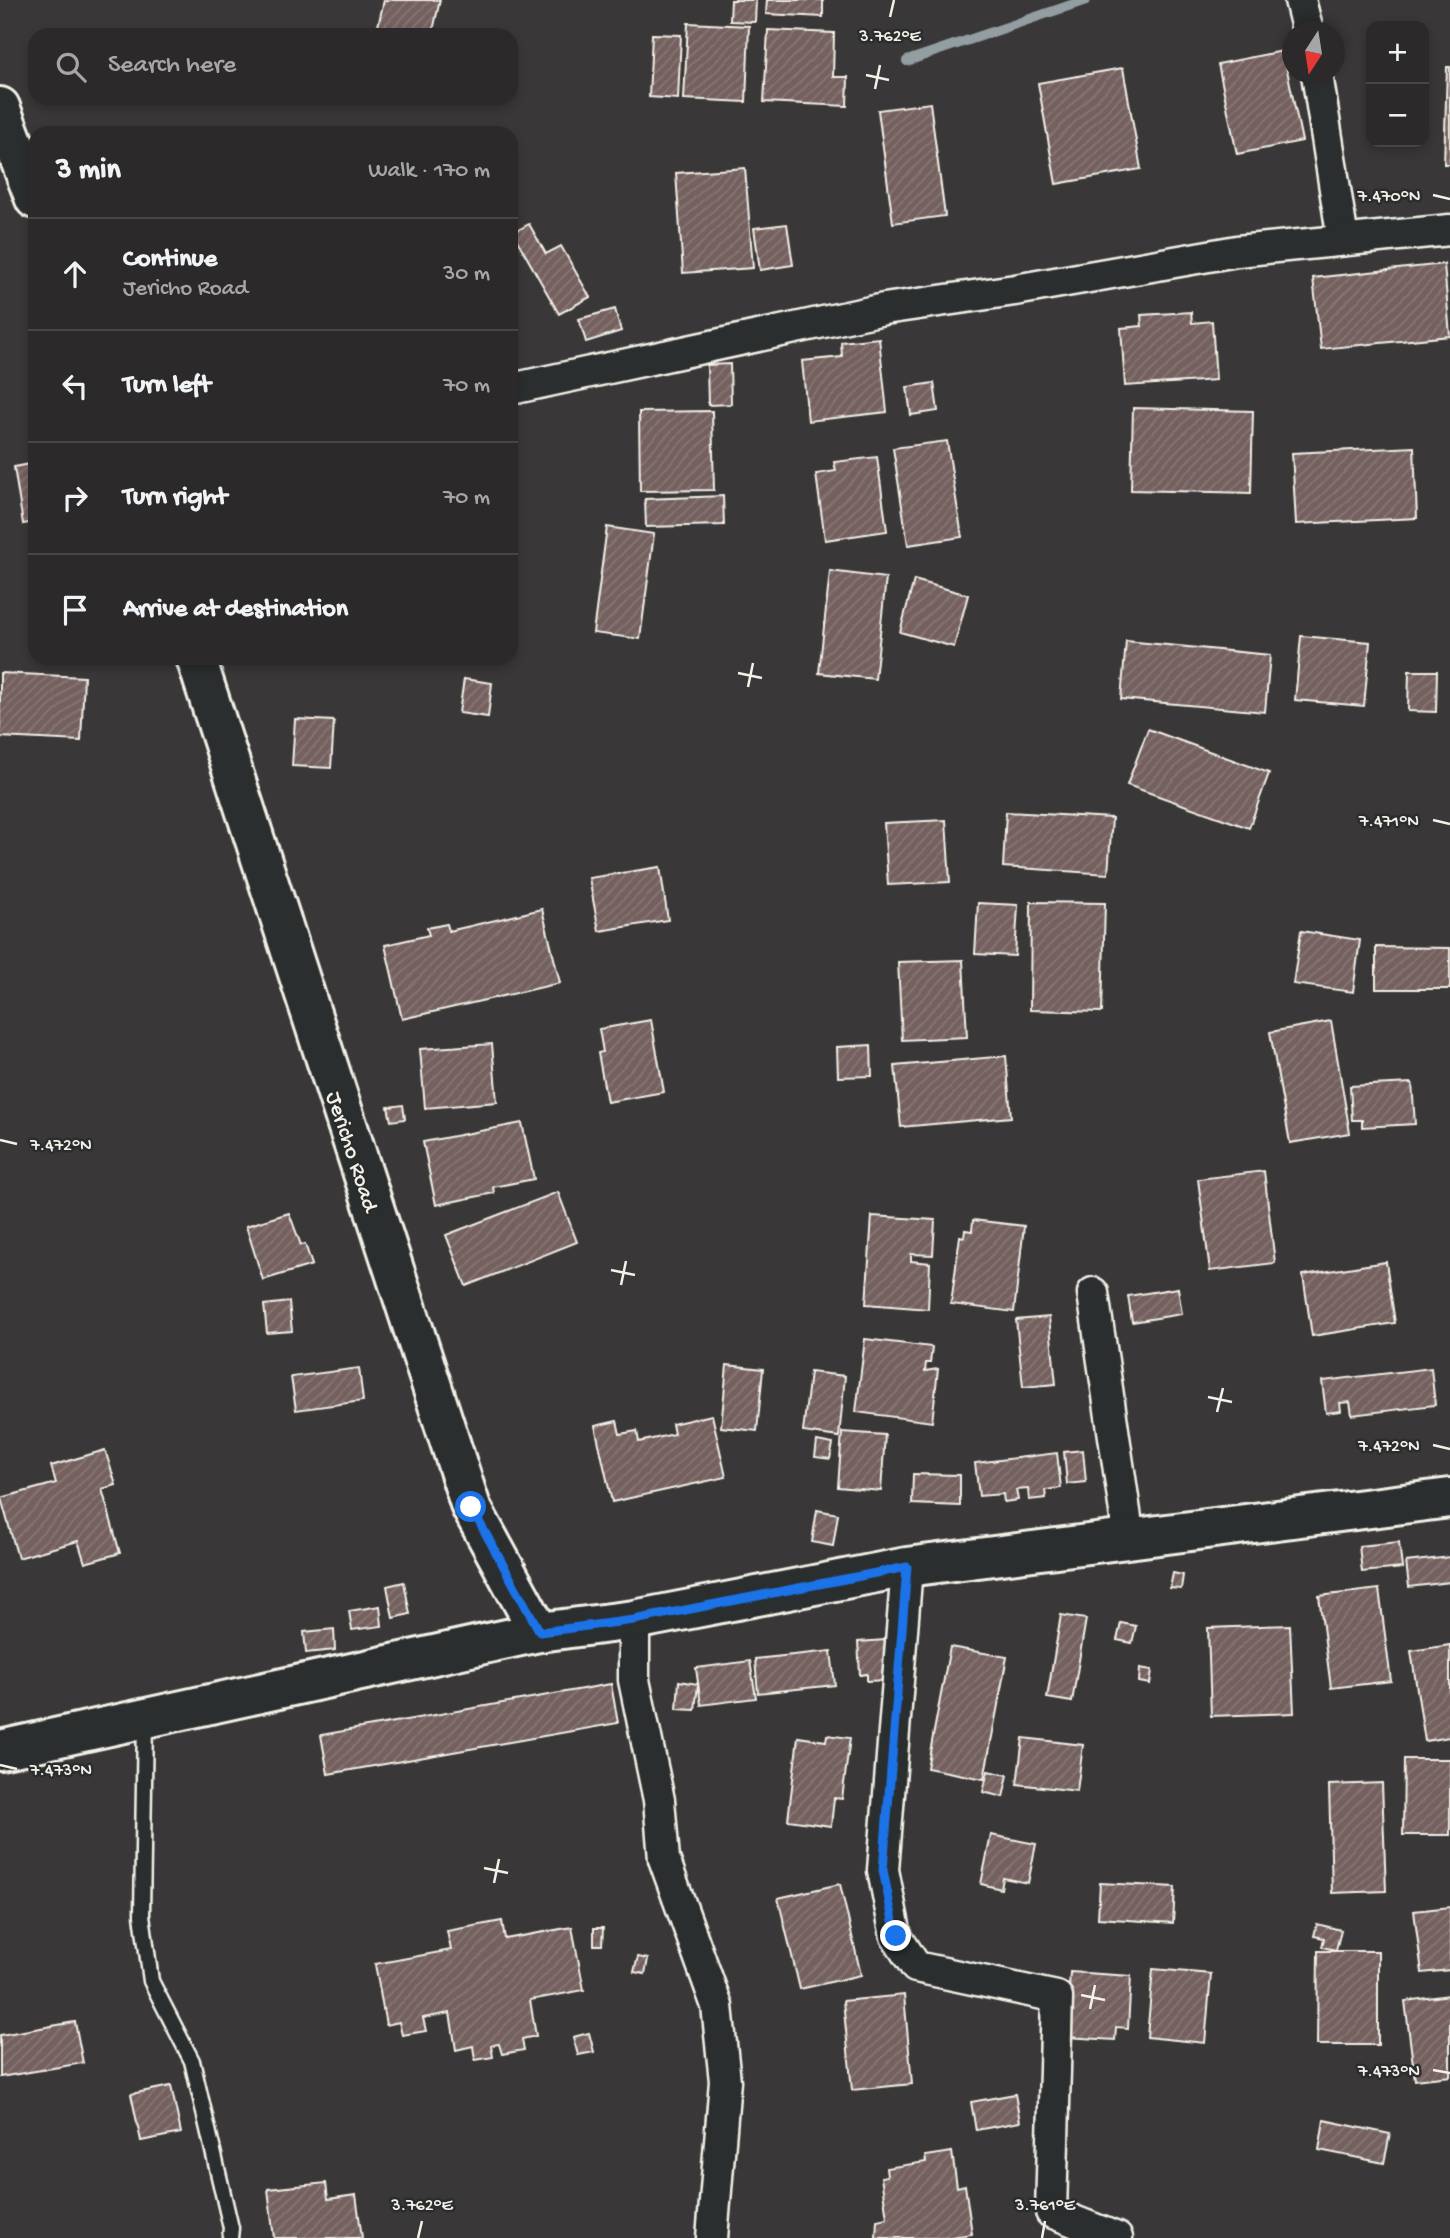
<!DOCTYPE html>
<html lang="en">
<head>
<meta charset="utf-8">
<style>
  body { margin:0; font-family:"Gochi Hand",sans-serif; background:#373536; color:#f1f3f6 }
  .controls { position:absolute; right:21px; top:21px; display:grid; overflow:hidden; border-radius:14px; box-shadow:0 4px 10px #0003 }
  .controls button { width:63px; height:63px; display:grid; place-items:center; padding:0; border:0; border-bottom:2px solid #474547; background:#2b292a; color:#f1f3f6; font:35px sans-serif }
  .compass { position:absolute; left:1282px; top:21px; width:63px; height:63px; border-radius:50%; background:#2b292a; box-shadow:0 4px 10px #0003; rotate:192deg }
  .stop { position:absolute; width:21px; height:21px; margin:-16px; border:5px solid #1a73e8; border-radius:50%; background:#fff }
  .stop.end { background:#1a73e8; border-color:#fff; box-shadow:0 2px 7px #0008 }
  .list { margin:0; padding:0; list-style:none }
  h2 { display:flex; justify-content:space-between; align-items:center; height:91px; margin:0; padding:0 28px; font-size:30px }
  h2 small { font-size:23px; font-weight:400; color:#a6a6a8 }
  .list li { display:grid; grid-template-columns:46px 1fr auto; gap:21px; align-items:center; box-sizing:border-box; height:112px; padding:0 28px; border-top:2px solid #474547 }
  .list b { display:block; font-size:26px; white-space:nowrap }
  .list p { margin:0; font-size:23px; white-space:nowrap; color:#a6a6a8 }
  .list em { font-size:23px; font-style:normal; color:#a6a6a8 }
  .icon { flex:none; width:38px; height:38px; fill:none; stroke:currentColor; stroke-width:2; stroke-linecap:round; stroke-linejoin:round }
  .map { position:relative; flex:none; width:1450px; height:2238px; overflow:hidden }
  .search { position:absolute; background:#2b292a; box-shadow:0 4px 10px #0003; left:28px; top:28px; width:490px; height:77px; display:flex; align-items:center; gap:18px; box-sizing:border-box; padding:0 24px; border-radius:21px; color:#a6a6a8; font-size:26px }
  .panel { position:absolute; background:#2b292a; box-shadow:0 4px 10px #0003; left:28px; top:126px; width:490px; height:539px; border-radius:21px }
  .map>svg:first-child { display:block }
</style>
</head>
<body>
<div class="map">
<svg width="1450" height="2238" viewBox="0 0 1450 2238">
  <defs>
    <pattern id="building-hatch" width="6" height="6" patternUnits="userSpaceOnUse" patternTransform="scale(1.75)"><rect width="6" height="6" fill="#73605e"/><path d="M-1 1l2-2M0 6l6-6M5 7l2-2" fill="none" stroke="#887775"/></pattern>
  </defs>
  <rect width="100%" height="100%" fill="#393738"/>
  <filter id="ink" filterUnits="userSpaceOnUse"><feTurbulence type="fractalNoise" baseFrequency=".0143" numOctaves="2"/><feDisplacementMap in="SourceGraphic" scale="14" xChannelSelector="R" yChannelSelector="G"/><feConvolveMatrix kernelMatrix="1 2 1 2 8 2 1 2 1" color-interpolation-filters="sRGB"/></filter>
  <g filter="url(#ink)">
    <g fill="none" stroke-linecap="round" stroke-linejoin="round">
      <polyline stroke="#939ea3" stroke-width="10" points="907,61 1086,0"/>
    </g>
    <g fill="url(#building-hatch)" stroke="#f4f1e8" stroke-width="2">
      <polygon points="384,0 440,0 432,35 376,35"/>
      <polygon points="731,0 756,0 755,22 730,21"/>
      <polygon points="767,0 823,0 823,17 766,14"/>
      <polygon points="688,23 749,26 746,102 684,99"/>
      <polygon points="768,30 834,33 833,77 848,77 847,106 764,102"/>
      <polygon points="652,34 681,35 678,99 649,97"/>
      <polygon points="1283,51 1302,141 1237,154 1218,64"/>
      <polygon points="1447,67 1450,67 1450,164 1444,164"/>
      <polygon points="1123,68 1141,169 1056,184 1038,83"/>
      <polygon points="930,103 945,216 893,223 878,110"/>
      <polygon points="745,168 753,268 683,273 676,173"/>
      <polygon points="529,224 546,254 561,246 590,297 559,314 513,233"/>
      <polygon points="787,224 793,265 760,270 754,228"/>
      <polygon points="1444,264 1450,336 1321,349 1313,278"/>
      <polygon points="615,309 621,331 586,342 579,319"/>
      <polygon points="1191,312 1192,323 1212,321 1216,380 1125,386 1121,328 1142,326 1141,315"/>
      <polygon points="879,338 887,412 808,421 802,361 842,357 841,342"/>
      <polygon points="730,364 731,404 708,405 707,365"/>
      <polygon points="934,383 938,411 911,415 907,387"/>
      <polygon points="1133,408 1253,411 1251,493 1131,490"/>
      <polygon points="712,411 714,490 640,491 639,412"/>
      <polygon points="947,441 962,537 908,545 893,448"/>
      <polygon points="1414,447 1417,518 1296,524 1292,453"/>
      <polygon points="877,457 887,531 825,540 816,474 836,471 834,462"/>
      <polygon points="35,463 35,522 23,524 14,467"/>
      <polygon points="723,496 724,525 646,527 645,499"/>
      <polygon points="607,527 654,534 640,639 593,633"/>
      <polygon points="830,571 886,578 875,679 819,673"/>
      <polygon points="914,580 968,595 954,647 900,632"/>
      <polygon points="1301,636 1370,642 1364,706 1295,700"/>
      <polygon points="1126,641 1270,655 1265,712 1121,699"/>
      <polygon points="1409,671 1437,671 1436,712 1408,711"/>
      <polygon points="0,673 84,677 81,741 0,737"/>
      <polygon points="464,679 492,683 488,717 459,713"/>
      <polygon points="295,719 334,721 331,768 292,766"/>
      <polygon points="1148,729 1269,773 1249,828 1127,785"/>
      <polygon points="1006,812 1112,818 1108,874 1003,867"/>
      <polygon points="946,820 950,882 888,885 884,823"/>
      <polygon points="660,867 668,920 599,931 589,878"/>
      <polygon points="1031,902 1105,903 1102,1012 1030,1010"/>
      <polygon points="978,903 1018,905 1015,956 975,954"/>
      <polygon points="542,909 560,983 402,1019 385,945 429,935 427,928 447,924 449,931"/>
      <polygon points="1301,931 1360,940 1353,992 1293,984"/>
      <polygon points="1376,947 1450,948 1450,989 1376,989"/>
      <polygon points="963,960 967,1037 902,1040 898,962"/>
      <polygon points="651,1020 664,1092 607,1102 598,1053 603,1052 599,1029"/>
      <polygon points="1331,1021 1350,1133 1290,1143 1270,1032"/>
      <polygon points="492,1044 497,1102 425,1108 420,1049"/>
      <polygon points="871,1045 872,1076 838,1077 837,1047"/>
      <polygon points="1006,1056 1011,1117 901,1127 895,1066"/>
      <polygon points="1412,1083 1415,1124 1362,1127 1362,1120 1352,1120 1350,1086"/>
      <polygon points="403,1105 405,1119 391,1121 388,1107"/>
      <polygon points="522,1123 534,1179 493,1187 494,1193 436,1205 423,1142"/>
      <polygon points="1264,1171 1275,1263 1210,1271 1198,1179"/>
      <polygon points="558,1192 577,1242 466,1286 446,1235"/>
      <polygon points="289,1213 301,1245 305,1244 312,1265 263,1280 246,1226"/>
      <polygon points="872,1216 935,1220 933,1255 911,1254 911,1261 930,1263 928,1309 866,1304"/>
      <polygon points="973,1220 1024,1226 1014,1312 951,1304 960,1236 964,1237 965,1230 972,1231"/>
      <polygon points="1386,1262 1395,1323 1312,1336 1303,1275"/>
      <polygon points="1178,1288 1182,1314 1132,1322 1128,1296"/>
      <polygon points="289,1302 292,1331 267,1333 264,1305"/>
      <polygon points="1049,1317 1056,1384 1023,1387 1016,1320"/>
      <polygon points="865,1339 932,1347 930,1363 926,1363 925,1371 938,1369 932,1422 856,1412"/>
      <polygon points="727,1365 763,1369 757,1431 721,1427"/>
      <polygon points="359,1368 363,1401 296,1410 291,1377"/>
      <polygon points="1431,1368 1435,1405 1352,1415 1350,1402 1340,1403 1341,1411 1326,1413 1322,1381"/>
      <polygon points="810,1372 845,1376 839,1437 803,1432"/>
      <polygon points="712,1415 726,1477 612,1502 595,1426 617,1421 620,1434 637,1431 639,1442 674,1434 672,1424"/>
      <polygon points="842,1432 885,1435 881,1491 838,1487"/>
      <polygon points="817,1441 833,1444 830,1459 815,1457"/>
      <polygon points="105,1450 116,1485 102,1489 120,1553 85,1563 78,1541 18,1558 1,1498 56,1483 51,1466"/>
      <polygon points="1083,1450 1086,1482 1067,1484 1064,1452"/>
      <polygon points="1057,1453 1061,1488 1045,1490 1046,1498 1029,1500 1028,1489 1016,1490 1018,1500 1004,1502 1003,1494 979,1496 975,1463"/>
      <polygon points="913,1474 960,1475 960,1506 912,1504"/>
      <polygon points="817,1510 838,1514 833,1546 812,1542"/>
      <polygon points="1399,1542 1402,1568 1362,1572 1359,1546"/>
      <polygon points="1450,1557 1450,1582 1409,1587 1406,1562"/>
      <polygon points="1173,1573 1183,1575 1181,1589 1170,1588"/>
      <polygon points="404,1582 410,1614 393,1618 387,1586"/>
      <polygon points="1379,1589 1391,1681 1331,1688 1319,1596"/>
      <polygon points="380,1606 382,1626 352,1630 349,1611"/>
      <polygon points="1061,1615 1086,1619 1072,1702 1047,1698"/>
      <polygon points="1121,1623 1136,1626 1132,1643 1117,1640"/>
      <polygon points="1290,1625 1294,1713 1211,1716 1208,1628"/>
      <polygon points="334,1629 335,1650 306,1653 304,1632"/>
      <polygon points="885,1640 887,1680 867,1681 867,1674 860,1675 858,1642"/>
      <polygon points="1450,1645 1450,1737 1425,1741 1411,1651"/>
      <polygon points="950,1647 1007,1657 984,1779 927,1768"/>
      <polygon points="831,1651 835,1685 758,1693 755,1659"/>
      <polygon points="750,1661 756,1698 701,1705 696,1668"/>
      <polygon points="1140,1668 1152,1670 1150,1684 1139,1682"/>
      <polygon points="679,1681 698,1684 695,1710 677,1709"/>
      <polygon points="611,1684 618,1723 328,1774 321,1735"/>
      <polygon points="827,1735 850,1738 842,1799 834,1798 831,1826 788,1820 798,1737 826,1741"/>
      <polygon points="1023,1738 1083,1745 1077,1791 1017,1784"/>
      <polygon points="1404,1759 1450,1759 1450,1835 1403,1835"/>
      <polygon points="988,1771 1008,1775 1003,1797 983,1792"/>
      <polygon points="1382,1783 1386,1891 1332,1893 1329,1785"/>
      <polygon points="991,1835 1036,1844 1028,1883 1003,1878 1001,1889 981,1884"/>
      <polygon points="1100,1883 1175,1887 1173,1923 1098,1918"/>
      <polygon points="840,1884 861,1975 800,1989 778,1898"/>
      <polygon points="1450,1907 1450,1970 1422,1973 1414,1911"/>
      <polygon points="502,1921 505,1939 572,1927 584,1990 530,2000 536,2036 522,2039 524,2050 502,2054 499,2044 491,2045 493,2057 475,2060 473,2046 456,2050 450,2013 423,2018 426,2031 402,2035 399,2022 386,2025 375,1964 451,1950 447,1931"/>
      <polygon points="1317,1924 1341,1930 1336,1950 1322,1947 1324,1938 1314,1936"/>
      <polygon points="594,1928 603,1928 602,1945 594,1945"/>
      <polygon points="1318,1951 1378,1951 1378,2045 1317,2045"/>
      <polygon points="638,1957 648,1959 645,1974 634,1972"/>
      <polygon points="1153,1969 1211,1974 1205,2043 1147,2037"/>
      <polygon points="1070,1972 1131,1976 1128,2028 1116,2027 1115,2040 1066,2037"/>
      <polygon points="904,1995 912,2084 852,2090 843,2001"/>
      <polygon points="1450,1995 1450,2076 1415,2080 1405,2001"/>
      <polygon points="75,2022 83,2063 0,2077 0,2035"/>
      <polygon points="589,2033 594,2052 578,2055 573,2037"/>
      <polygon points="171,2086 181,2133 141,2141 131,2094"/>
      <polygon points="1015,2094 1020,2122 976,2130 971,2102"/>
      <polygon points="1324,2120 1390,2134 1384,2163 1319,2150"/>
      <polygon points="952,2152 957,2187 965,2185 972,2234 945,2238 876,2238 877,2220 887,2218 881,2177 887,2176 886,2168 926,2162 925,2156"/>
      <polygon points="326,2183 328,2199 356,2195 362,2238 274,2238 268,2189"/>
    </g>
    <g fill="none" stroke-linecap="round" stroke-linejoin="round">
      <defs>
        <polyline id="lane" points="145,1719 142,1915 151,1981 192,2061 231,2228 230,2238"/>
        <g id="street">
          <polyline points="1300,0 1308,32"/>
          <polyline points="1317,74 1343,240"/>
          <polyline points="511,389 884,309 1015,290 1237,251 1450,230"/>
          <polyline points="1093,1293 1129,1539"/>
          <polyline points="907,1567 883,1870 896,1936 916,1967 1057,1997 1051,2212 1117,2238"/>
          <polyline points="634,1620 634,1680 659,1800 664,1859 717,2006 725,2081 712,2238"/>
        </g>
        <g id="secondary">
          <polyline points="0,107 35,199"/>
          <polyline points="196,658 471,1507 539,1632"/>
          <polyline points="0,1750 539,1632 634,1620 907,1567 1450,1498"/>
        </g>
      </defs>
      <use href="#lane" stroke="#f4f1e8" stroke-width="19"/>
      <use href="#street" stroke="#f4f1e8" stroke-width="35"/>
      <use href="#secondary" stroke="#f4f1e8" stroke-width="44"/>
      <use href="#lane" stroke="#2a2d2e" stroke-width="14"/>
      <use href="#street" stroke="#2a2d2e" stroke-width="30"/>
      <use href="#secondary" stroke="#2a2d2e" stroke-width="38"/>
    </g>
  </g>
  <g fill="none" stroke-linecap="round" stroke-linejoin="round" filter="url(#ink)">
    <polyline stroke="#1a73e8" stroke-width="9" points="471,1507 540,1632 634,1620 907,1567 883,1870 896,1936"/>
  </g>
  <path fill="none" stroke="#f4f1e8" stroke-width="2.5" d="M890,17L894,0M866,75L889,80M875,89L880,65M1433,195L1450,199M738,673L762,678M748,687L753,663M1433,820L1450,824M0,1140L17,1144M611,1270L635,1275M621,1285L626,1261M1208,1397L1232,1402M1217,1412L1223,1388M1433,1445L1450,1449M0,1765L17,1769M484,1868L508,1873M494,1883L499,1859M1081,1995L1105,2000M1090,2009L1095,1985M1433,2070L1450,2073M418,2238L422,2221M1042,2238L1045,2221"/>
  <g text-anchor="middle" stroke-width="5" stroke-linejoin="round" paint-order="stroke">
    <g font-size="23" fill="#f4f1e8" stroke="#2a2d2e">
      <text transform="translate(354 1151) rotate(72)" y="8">Jericho Road</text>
    </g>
  </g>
  <g font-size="18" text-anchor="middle" fill="#f4f1e8" stroke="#2a2d2e" stroke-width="5" stroke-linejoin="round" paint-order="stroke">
    <text x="890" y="41">3.762°E</text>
    <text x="1389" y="201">7.470°N</text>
    <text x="1389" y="826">7.471°N</text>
    <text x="61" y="1150">7.472°N</text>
    <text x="1389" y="1451">7.472°N</text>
    <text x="61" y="1775">7.473°N</text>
    <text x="1389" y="2076">7.473°N</text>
    <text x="422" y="2210">3.762°E</text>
    <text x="1045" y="2210">3.761°E</text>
  </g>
</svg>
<div class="controls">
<button>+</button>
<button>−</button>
</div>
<svg class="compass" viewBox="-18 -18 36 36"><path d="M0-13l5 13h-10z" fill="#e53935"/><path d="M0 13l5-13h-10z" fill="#a6a6a8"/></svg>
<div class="stop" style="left:471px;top:1507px"></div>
<div class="stop end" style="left:896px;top:1936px"></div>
<div class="search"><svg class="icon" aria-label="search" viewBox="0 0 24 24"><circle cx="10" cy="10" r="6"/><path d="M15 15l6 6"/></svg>Search here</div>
<section class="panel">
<h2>3 min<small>Walk · 170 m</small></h2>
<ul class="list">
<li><svg class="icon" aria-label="ahead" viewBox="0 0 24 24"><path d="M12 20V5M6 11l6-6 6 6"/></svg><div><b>Continue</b><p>Jericho Road</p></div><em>30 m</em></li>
<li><svg class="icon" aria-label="left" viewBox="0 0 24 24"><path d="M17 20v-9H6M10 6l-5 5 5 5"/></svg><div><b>Turn left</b></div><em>70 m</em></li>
<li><svg class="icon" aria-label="right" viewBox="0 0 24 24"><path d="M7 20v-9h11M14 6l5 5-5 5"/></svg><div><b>Turn right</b></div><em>70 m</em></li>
<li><svg class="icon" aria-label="arrive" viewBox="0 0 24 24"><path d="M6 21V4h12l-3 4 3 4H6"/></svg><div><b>Arrive at destination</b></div></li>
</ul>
</section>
</div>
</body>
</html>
